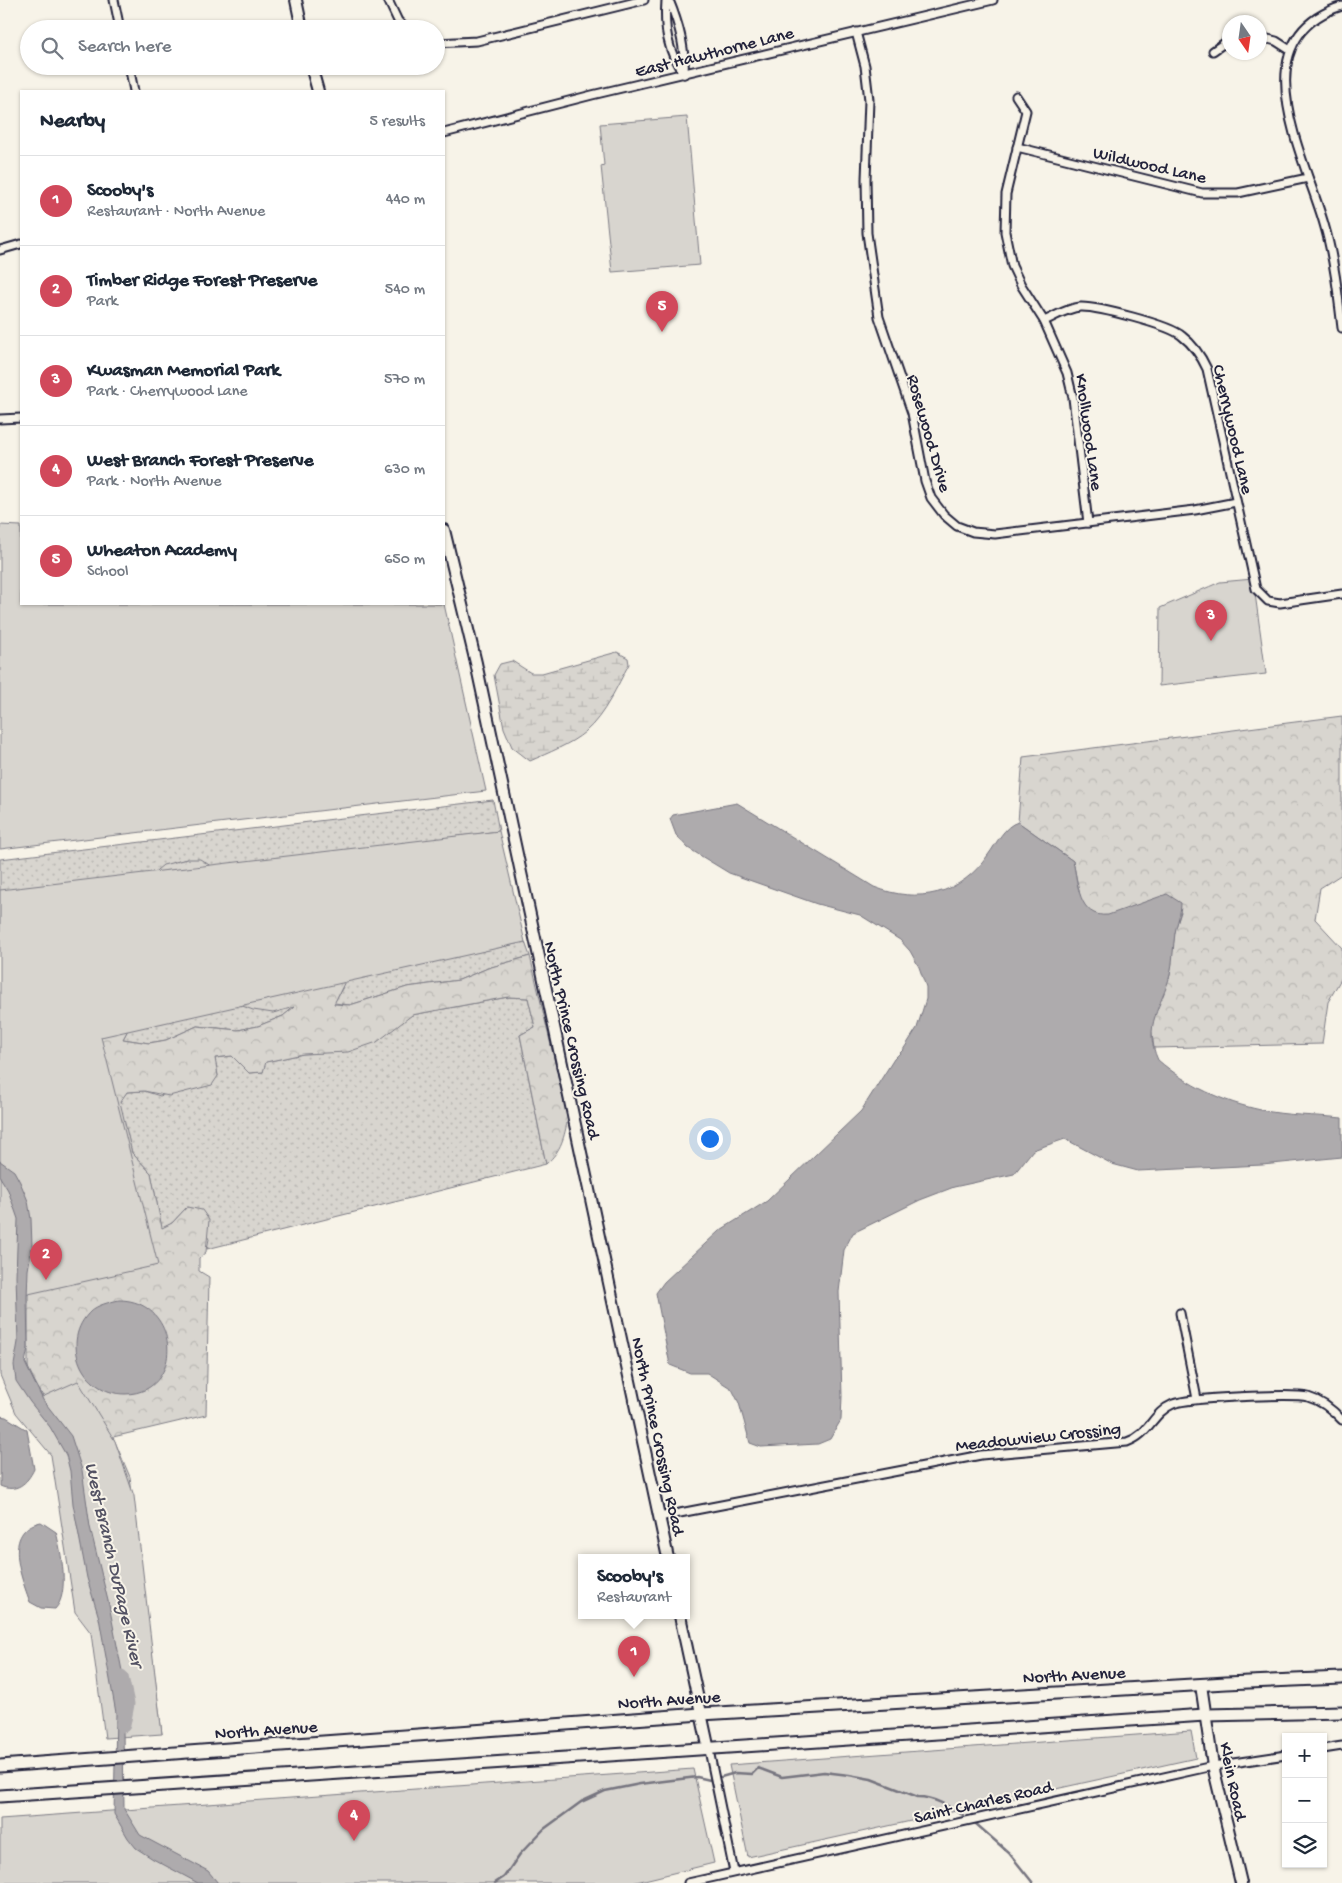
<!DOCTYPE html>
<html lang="en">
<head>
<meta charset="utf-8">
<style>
  body { margin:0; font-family:"Gochi Hand",sans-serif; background:#f6f6f7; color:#1f2937 }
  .controls { position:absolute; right:15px; bottom:15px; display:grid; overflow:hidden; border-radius:0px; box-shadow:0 1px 4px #0004 }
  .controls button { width:45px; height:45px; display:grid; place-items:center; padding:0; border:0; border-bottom:1px solid #e0e1e3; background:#fff; color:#1f2937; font:25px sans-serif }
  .compass { position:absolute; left:1222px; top:15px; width:45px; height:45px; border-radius:50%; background:#fff; box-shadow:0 1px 4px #0004; rotate:167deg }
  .you { position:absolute; left:709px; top:1138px; width:18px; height:18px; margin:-12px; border:4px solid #fff; border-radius:50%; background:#1a73e8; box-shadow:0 0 0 8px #1a73e833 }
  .badge { display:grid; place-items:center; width:32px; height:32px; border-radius:50%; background:#d1495b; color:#fff; font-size:16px; font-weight:700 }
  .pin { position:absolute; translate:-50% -41px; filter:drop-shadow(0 1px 2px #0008) }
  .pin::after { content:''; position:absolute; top:26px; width:18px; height:15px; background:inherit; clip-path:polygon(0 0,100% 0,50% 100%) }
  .popup { position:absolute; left:578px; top:1554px; width:112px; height:65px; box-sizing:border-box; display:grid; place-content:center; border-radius:0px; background:#fff; filter:drop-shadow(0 1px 4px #0005); font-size:16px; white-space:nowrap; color:#747a83 }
  .popup b { font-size:19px; color:#1f2937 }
  .popup::after { content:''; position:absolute; left:50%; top:100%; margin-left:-10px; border:10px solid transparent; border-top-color:#fff }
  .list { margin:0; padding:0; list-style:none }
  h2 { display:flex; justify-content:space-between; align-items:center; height:65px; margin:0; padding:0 20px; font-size:21px }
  h2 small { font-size:16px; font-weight:400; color:#747a83 }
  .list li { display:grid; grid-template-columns:32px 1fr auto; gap:15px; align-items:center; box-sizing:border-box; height:90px; padding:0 20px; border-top:1px solid #e0e1e3 }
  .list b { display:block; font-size:19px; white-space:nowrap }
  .list p { margin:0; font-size:16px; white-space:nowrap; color:#747a83 }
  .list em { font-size:16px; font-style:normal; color:#747a83 }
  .icon { flex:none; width:28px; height:28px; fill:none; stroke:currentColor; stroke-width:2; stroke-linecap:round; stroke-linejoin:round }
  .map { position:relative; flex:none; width:1342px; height:1883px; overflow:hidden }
  .search { position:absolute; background:#fff; box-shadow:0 1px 4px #0004; left:20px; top:20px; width:425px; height:55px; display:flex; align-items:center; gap:12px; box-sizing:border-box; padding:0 18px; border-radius:28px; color:#747a83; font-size:19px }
  .panel { position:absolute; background:#fff; box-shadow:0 1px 4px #0004; left:20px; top:90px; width:425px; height:515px; border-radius:0px }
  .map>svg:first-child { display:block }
</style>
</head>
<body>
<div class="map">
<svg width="1342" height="1883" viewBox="0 0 1342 1883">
  <defs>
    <pattern id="grass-dots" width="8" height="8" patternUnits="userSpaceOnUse" patternTransform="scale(1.25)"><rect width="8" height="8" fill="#d8d5cf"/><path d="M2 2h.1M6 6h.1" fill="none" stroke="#b9b7b3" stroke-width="1.8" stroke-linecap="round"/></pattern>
    <pattern id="forest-crowns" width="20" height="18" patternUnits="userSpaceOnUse" patternTransform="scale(1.25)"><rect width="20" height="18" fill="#d8d5cf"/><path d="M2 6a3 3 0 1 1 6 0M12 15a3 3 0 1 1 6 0" fill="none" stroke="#b9b7b3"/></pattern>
    <pattern id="wetland-marsh" width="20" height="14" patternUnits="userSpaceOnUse" patternTransform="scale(1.25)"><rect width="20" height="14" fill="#d8d5cf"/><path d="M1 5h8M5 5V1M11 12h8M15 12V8" fill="none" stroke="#b9b7b3"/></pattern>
  </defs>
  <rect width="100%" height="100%" fill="#f7f3e8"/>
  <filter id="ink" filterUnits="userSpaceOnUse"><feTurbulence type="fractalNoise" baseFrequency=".02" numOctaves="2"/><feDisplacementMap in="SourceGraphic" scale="10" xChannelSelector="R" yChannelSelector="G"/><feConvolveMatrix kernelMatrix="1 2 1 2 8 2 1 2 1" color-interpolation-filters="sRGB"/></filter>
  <g filter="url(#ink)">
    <g fill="url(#grass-dots)" stroke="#7d7c85">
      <polygon points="493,800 499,831 452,837 473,953 525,942 530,956 488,968 459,980 407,987 350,1005 334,1003 343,987 187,859 176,862 296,1006 283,1016 258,1026 238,1030 197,1026 166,1040 149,1043 123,1039 131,1024 0,940 0,859"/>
      <polygon points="508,997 528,998 535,1027 520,1035 546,1164 207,1249 209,1239 187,1207 172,1223 162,1229 151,1173 132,1153 119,1102 127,1092 144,1091 160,1096 218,1076 215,1058 232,1056 249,1073 263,1072 265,1062 303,1054 348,1051 412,1015"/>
    </g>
    <g fill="url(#forest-crowns)" stroke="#7d7c85">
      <polygon points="1342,716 1342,874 1320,888 1315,919 1342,948 1342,977 1328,1002 1322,1044 1154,1048 1151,1027 1154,1013 1170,975 1175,930 1181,912 1098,916 1086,910 1080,896 1073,861 1018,822 1023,757"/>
      <path d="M187,859H200L220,872L351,969L334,1004L350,1005L407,987L459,980L488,968L530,956L568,1118C564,1137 562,1150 546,1164L520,1035L535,1027L528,998L508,997L412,1015L377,1042L348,1052L303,1054L266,1062L263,1072L249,1073L232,1056L215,1058L218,1076L212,1085L169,1096L144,1091L127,1092L120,1102L132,1153L151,1173L162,1228L172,1223L187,1207L202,1210L209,1220L206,1252L199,1258V1271L209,1277L206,1415L113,1437L130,1477L162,1734L48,1405L28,1370V1270L0,940L131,1024L123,1039L149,1043L166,1040L197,1026L238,1030L258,1026L283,1016L294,1007L273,1013L253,1010L229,1001L151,875L163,865Z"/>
    </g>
    <path fill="url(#wetland-marsh)" stroke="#7d7c85" d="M617,652L628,658L629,664C617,686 605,715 585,732C571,744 548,753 530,761L512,747L504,728L494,675L500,664L512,661L531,673H542Z"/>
    <g fill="#d8d5cf" stroke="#7d7c85">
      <polygon points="687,117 700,265 612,272 601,166 604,165 600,124"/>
      <polygon points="0,525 21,526 21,604 444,604 486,791 0,849"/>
      <polygon points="1253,579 1266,674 1159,686 1160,608 1220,582"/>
      <polygon points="499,831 525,942 101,1037 158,1265 24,1295 24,1359 42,1397 78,1381 115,1441 134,1496 162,1734 105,1738 91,1633 75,1612 51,1455 16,1413 0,1375 0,890"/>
      <polygon points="1191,1731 1196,1758 748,1857 729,1765"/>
      <polygon points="693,1769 714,1863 632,1883 0,1883 0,1819"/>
    </g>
    <g fill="#aeabad" stroke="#76747f">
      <path d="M737,803L874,887C918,904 961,895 988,855C997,843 1004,826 1018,822L1073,861C1078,883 1078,918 1108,915L1167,894L1181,903C1181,914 1177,922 1175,933C1173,947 1173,962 1170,975C1162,1007 1142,1025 1158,1060C1188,1086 1223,1102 1261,1110C1287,1116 1316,1115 1342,1118V1157L1262,1165L1138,1171L1112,1164L1065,1139L1033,1150L1014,1174L954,1187L920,1200L853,1233L844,1250L839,1292L842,1396L841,1420L838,1425L830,1439L818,1444L761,1447L750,1443L739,1403L732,1389L707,1373H690L670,1365L656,1293L664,1282L719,1231L767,1201L861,1111L894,1059L903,1050L917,1028L926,999V987L919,967L910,951L900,940L860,915L817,904L729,873L688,848L676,835L670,819L673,815Z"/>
      <polygon points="0,1161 14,1171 20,1182 28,1201 31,1219 32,1246 28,1270 27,1297 28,1348 25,1363 43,1400 71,1436 82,1470 90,1527 109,1605 124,1681 129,1712 123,1730 124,1809 140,1835 208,1871 218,1883 198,1883 153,1859 136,1848 128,1838 114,1814 116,1713 99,1618 87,1578 73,1504 70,1471 66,1455 50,1427 30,1402 16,1381 14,1365 18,1342 16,1276 18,1219 8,1190 0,1177"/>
      <path d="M119,1300C181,1300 185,1394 125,1394C82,1394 59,1341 91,1311C97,1305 110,1302 119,1300Z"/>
      <path d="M0,1416L6,1417L27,1430L34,1469C27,1484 16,1493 0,1486Z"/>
      <path d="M41,1522L56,1532C61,1551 70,1594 55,1609L41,1608L30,1602C21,1577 2,1530 41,1522Z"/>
    </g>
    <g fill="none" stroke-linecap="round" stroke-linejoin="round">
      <g stroke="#76747f" stroke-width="2.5">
        <path d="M721,1777L735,1773L752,1774L758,1768L782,1777L824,1772L849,1775L871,1779L918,1797C934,1797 950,1807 963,1815"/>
        <polyline points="975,1823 1009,1853 1033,1883"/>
        <polyline points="495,1883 504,1877 520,1854 544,1829 581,1802 605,1791 640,1784 697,1777 710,1780"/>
      </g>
      <polyline stroke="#aeabad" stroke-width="15" points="121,1677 127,1704 123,1725"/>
      <defs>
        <g id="street">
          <polyline points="114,0 120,29"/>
          <polyline points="388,0 398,21 406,29"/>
          <path d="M666,0C664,27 667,52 684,74"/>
          <path d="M669,0C679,24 686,48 684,74"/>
          <path d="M1342,6C1239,39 1305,157 1324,224C1334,258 1338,293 1342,328"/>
          <polyline points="856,32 865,66 869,100 866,179 867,233 879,317 912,413 925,481 931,498 944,515 957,526 973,532 995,534 1195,510 1236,502"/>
          <polyline points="1260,37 1276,41 1290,50"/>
          <polyline points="436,43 477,41 644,0"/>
          <polyline points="1213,51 1230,39"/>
          <polyline points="129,66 134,91"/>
          <polyline points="1016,96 1026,111 1006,194 1005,232 1012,266 1021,285 1044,321 1067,373 1073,398 1088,523"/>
          <polyline points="444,133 592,95 993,0"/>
          <polyline points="1017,147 1202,193 1238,193 1308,178"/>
          <polyline points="0,250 21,244"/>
          <path d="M1044,321C1056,316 1067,308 1080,307C1096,306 1170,325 1182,336C1194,345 1201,356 1207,369L1256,589L1268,601L1280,603L1342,594"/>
          <polyline points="0,419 21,418"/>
          <polyline points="1180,1313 1197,1399"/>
          <path d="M659,1517L981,1455L1127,1442C1150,1434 1152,1413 1173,1404C1187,1398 1293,1393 1308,1397C1322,1401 1332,1409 1342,1420"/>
          <polyline points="1323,1749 1342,1746"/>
          <polyline points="709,1750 734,1872"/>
          <polyline points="688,1883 1213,1766 1286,1755"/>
        </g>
        <g id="secondary">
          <polyline points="296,0 302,29"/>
          <polyline points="311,66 318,91"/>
          <polyline points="444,530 476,663 668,1558"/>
          <polyline points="680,1616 709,1750"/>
          <polyline points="1201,1685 1213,1766 1241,1883"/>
        </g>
        <g id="primary">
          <polyline points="0,1766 701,1714 1226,1683 1342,1678"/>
          <polyline points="0,1796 1205,1715 1342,1712"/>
        </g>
      </defs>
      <use href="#street" stroke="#22223b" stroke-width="11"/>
      <use href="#secondary" stroke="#22223b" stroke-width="14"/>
      <use href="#primary" stroke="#22223b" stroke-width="15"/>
      <use href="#street" stroke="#f7f3e8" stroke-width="7"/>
      <use href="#secondary" stroke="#f7f3e8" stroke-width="10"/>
      <use href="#primary" stroke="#f7f3e8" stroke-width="11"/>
    </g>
  </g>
  <g text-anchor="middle" stroke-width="4" stroke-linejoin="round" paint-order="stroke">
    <g font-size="18" fill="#22223b" stroke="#f7f3e8">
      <text transform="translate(714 51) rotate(-14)" y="6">East Hawthorne Lane</text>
      <text transform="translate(1150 164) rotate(13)" y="6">Wildwood Lane</text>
      <text transform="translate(1234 429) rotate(77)" y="6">Cherrywood Lane</text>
      <text transform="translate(1090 432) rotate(82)" y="6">Knollwood Lane</text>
      <text transform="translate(930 433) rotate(74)" y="6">Rosewood Drive</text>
      <text transform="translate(573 1040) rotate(77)" y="6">North Prince Crossing Road</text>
      <text transform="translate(659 1436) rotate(78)" y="6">North Prince Crossing Road</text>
      <text transform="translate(1038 1436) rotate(-6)" y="6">Meadowview Crossing</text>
      <text transform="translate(1074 1674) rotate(-3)" y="6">North Avenue</text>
      <text transform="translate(669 1699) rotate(-4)" y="6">North Avenue</text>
      <text transform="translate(266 1729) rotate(-4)" y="6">North Avenue</text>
      <text transform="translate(1234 1781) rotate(78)" y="6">Klein Road</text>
      <text transform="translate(983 1801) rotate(-13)" y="6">Saint Charles Road</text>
    </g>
    <g font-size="19" font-style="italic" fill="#535263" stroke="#f7f3e8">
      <text transform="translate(116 1564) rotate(77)" y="7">West Branch DuPage River</text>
    </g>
  </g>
</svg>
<div class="controls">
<button>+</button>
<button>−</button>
<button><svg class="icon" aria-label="layers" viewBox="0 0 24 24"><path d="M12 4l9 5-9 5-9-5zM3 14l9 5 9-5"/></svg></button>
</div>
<svg class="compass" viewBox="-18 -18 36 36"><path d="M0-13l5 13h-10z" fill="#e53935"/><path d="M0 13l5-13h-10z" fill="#747a83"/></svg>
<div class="you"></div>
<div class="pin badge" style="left:634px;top:1677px">1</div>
<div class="popup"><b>Scooby's</b>Restaurant</div>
<div class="pin badge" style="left:46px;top:1280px">2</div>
<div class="pin badge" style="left:1211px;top:641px">3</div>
<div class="pin badge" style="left:354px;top:1841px">4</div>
<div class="pin badge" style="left:662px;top:332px">5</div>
<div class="search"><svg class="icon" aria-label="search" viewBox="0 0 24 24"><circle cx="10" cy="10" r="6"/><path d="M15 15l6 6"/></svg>Search here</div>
<section class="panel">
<h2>Nearby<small>5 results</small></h2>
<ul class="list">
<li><span class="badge">1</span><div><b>Scooby's</b><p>Restaurant · North Avenue</p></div><em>440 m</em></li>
<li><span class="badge">2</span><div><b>Timber Ridge Forest Preserve</b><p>Park</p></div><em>540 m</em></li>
<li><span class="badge">3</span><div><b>Kwasman Memorial Park</b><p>Park · Cherrywood Lane</p></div><em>570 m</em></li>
<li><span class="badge">4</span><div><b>West Branch Forest Preserve</b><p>Park · North Avenue</p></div><em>630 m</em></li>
<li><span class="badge">5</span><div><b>Wheaton Academy</b><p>School</p></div><em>650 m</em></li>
</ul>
</section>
</div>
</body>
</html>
